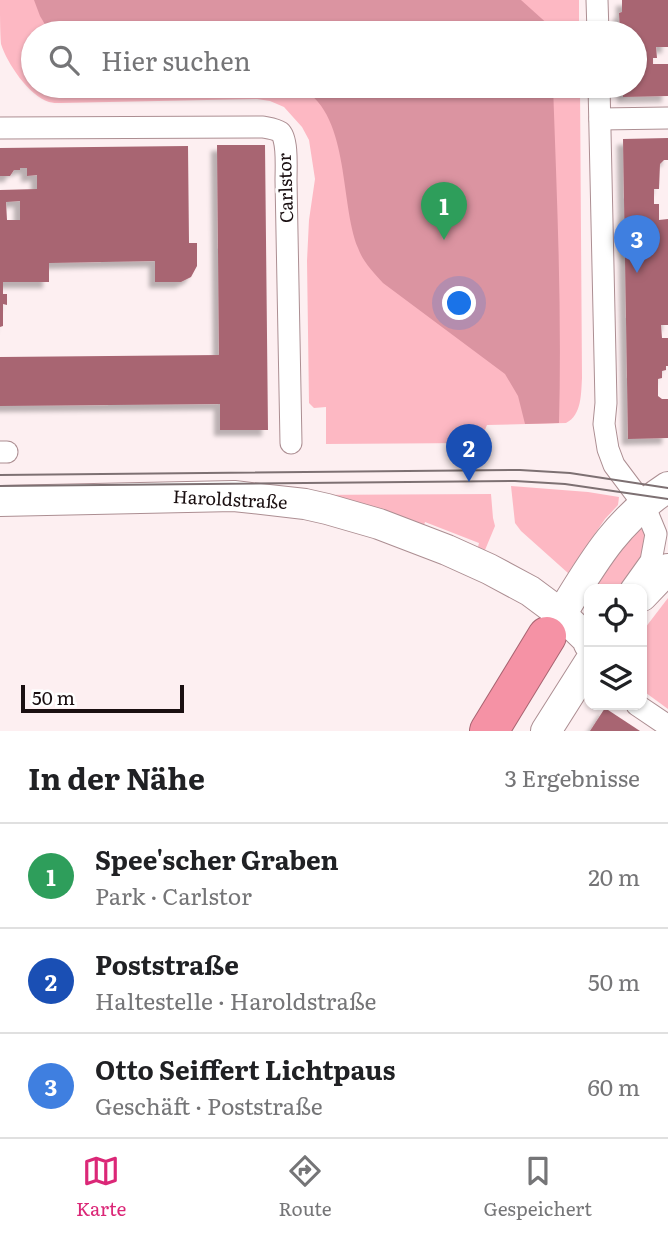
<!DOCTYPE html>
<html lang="de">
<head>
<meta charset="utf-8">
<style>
  body { margin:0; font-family:Literata,serif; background:#f6f6f6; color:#202124 }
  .controls { position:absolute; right:21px; bottom:21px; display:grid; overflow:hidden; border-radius:14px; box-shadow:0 2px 5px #0004 }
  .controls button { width:63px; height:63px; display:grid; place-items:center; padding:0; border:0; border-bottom:2px solid #e0e0e0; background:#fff; color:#202124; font:35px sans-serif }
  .scale { position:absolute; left:21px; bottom:18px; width:163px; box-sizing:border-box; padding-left:7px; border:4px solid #1a0f11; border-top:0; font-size:19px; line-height:24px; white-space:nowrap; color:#1a0f11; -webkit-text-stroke:5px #fff; paint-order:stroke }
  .you { position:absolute; left:460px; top:304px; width:24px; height:24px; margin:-18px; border:5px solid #fff; border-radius:50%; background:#1a73e8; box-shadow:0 0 0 10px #1a73e833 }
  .badge { display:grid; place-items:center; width:46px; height:46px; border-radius:50%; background:#db2777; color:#fff; font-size:23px; font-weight:700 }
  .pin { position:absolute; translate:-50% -58px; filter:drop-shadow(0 2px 4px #0008) }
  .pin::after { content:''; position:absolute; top:37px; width:24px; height:21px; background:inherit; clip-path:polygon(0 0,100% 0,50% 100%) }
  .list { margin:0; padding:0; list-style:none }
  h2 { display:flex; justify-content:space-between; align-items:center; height:91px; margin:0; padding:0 28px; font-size:30px }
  h2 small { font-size:23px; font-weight:400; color:#757577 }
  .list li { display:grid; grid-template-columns:46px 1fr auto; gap:21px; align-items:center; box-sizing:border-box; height:105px; padding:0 28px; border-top:2px solid #e0e0e0 }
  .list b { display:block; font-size:26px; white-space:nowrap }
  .list p { margin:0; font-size:23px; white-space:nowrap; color:#757577 }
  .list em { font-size:23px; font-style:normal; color:#757577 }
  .icon { flex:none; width:38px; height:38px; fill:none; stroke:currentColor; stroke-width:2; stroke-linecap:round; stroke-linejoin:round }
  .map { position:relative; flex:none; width:668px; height:731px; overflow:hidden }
  .search { position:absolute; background:#fff; box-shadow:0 2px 5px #0004; left:21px; right:21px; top:21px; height:77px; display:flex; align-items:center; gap:18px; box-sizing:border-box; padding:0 24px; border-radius:38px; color:#757577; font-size:26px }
  .sheet { height:406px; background:#fff }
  nav { display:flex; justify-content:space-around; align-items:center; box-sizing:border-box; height:98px; border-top:2px solid #e0e0e0; background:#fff; font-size:19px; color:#757577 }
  nav a { display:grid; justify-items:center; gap:4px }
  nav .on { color:#db2777 }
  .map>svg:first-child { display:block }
</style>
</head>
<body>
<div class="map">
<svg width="668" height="731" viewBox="0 0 668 731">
  <defs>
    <filter id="shadow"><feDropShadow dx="-6" dy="6" stdDeviation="2" flood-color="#0004"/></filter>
  </defs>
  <rect width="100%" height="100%" fill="#fdeff1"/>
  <g fill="#fdb8c3">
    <path d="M0,0H579V33H33V86H580L582,378C581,393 582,415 566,423L487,425L481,439L471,443L326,444V407L314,408L309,403L307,261L309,220L315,179L309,140L302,127L284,107L270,101L257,99L60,103C56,103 53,103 49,102C29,96 7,63 1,44C0,31 0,13 0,0Z"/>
    <polygon points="511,486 588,492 619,497 618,505 605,519 568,573 521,531 515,523"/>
    <polygon points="491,494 493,518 495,526 485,550 478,547 479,543 425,522 423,529 300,495"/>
    <path d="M640,527L645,530C649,556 638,570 622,589H594L623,545Z"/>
    <polygon points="668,598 668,709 642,690 642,632"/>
  </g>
  <g fill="#db94a1">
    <polygon points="34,0 521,0 551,27 551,33 50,33 40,16"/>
    <path d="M297,86H553C557,198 562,311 559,423L525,424L518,396L505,374L383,283C373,272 363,262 358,248C339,201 351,110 297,86Z"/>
  </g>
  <g fill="#a86572" fill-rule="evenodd" filter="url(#shadow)">
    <polygon points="622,0 668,0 668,47 656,47 657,58 653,58 653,64 668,64 668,96 623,97 623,86 635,86 635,33 620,33 619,13 622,12"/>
    <polygon points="668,138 668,160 664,160 660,164 659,189 654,189 654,204 659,204 659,220 668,219 668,325 661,325 662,338 668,338 668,366 666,366 666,370 662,371 662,378 658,379 658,396 662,399 668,399 668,438 628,439 623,139"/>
    <polygon points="217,145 265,145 268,430 220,430 220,404 0,406 0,357 219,355"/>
    <path d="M188,146L189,243H197V266L191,277L181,282H155V261L49,263V282H3V294H7V305L3,304V326L0,327V190L37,189V175L27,176V168H20V170H14L10,176H0V148ZM20,201V220H7L6,202Z"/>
    <polygon points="605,708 640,731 590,731"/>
  </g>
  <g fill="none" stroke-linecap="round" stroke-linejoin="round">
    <defs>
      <g id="street">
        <polyline points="597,0 598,33"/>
        <polyline points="599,86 606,403 604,424 608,449 614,465 644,505 656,534 651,561 631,589"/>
        <polyline points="600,119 668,118"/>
        <path d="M0,128L263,127C268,128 276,129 280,132C288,138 286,170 286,180L291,443"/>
        <polyline points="0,452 7,452"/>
        <polyline points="637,705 668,726"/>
      </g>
      <g id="secondary">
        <polyline points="0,501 234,496 305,504 327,509 379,524 447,550 489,569 530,591 561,614 587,639 589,644"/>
        <polyline points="642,596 668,569"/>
        <path d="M552,629C588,572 610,525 668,487"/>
        <polyline points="546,731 589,663"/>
      </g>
      <polyline id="highway" points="489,731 547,636"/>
    </defs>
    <use href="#street" stroke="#ac8e92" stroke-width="23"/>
    <use href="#secondary" stroke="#ac8e92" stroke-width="32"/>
    <use href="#highway" stroke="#a86471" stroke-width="40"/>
    <use href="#street" stroke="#fff" stroke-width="21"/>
    <use href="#secondary" stroke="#fff" stroke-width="30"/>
    <use href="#highway" stroke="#f592a5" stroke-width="38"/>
    <g stroke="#7d7072" stroke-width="2">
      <polyline points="0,475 520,470 570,473 668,488"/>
      <polyline points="0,486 515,481 565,484 668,499"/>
    </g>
  </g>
  <g text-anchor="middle" stroke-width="6" stroke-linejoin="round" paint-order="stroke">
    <g font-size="18" fill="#1a0f11" stroke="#fff">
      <text transform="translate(286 188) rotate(-92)" y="6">Carlstor</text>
      <text transform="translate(230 500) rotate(3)" y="6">Haroldstraße</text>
    </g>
  </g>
</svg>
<div class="controls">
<button><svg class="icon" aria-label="locate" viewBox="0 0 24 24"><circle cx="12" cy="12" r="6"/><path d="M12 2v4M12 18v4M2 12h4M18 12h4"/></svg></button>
<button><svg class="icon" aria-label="layers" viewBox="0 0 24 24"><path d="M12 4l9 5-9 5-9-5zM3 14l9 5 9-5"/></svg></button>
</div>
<div class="scale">50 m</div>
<div class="you"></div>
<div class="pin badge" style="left:444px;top:240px;background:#2e9e5b">1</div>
<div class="pin badge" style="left:469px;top:482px;background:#1a4fb4">2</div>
<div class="pin badge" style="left:637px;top:273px;background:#3f7fe0">3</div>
<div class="search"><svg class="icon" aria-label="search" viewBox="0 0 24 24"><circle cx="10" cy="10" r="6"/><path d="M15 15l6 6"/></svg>Hier suchen</div>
</div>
<section class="sheet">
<h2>In der Nähe<small>3 Ergebnisse</small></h2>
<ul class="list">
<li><span class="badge" style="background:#2e9e5b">1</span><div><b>Spee'scher Graben</b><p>Park · Carlstor</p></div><em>20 m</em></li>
<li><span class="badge" style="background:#1a4fb4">2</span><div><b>Poststraße</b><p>Haltestelle · Haroldstraße</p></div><em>50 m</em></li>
<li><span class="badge" style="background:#3f7fe0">3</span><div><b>Otto Seiffert Lichtpaus</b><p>Geschäft · Poststraße</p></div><em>60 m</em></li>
</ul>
</section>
<nav>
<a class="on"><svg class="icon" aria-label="map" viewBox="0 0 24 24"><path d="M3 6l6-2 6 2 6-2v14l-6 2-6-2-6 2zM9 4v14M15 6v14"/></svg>Karte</a>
<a><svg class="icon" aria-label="directions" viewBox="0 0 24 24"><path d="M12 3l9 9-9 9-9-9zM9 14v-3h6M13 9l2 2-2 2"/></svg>Route</a>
<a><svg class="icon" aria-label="saved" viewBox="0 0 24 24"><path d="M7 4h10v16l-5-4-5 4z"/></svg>Gespeichert</a>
</nav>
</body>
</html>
